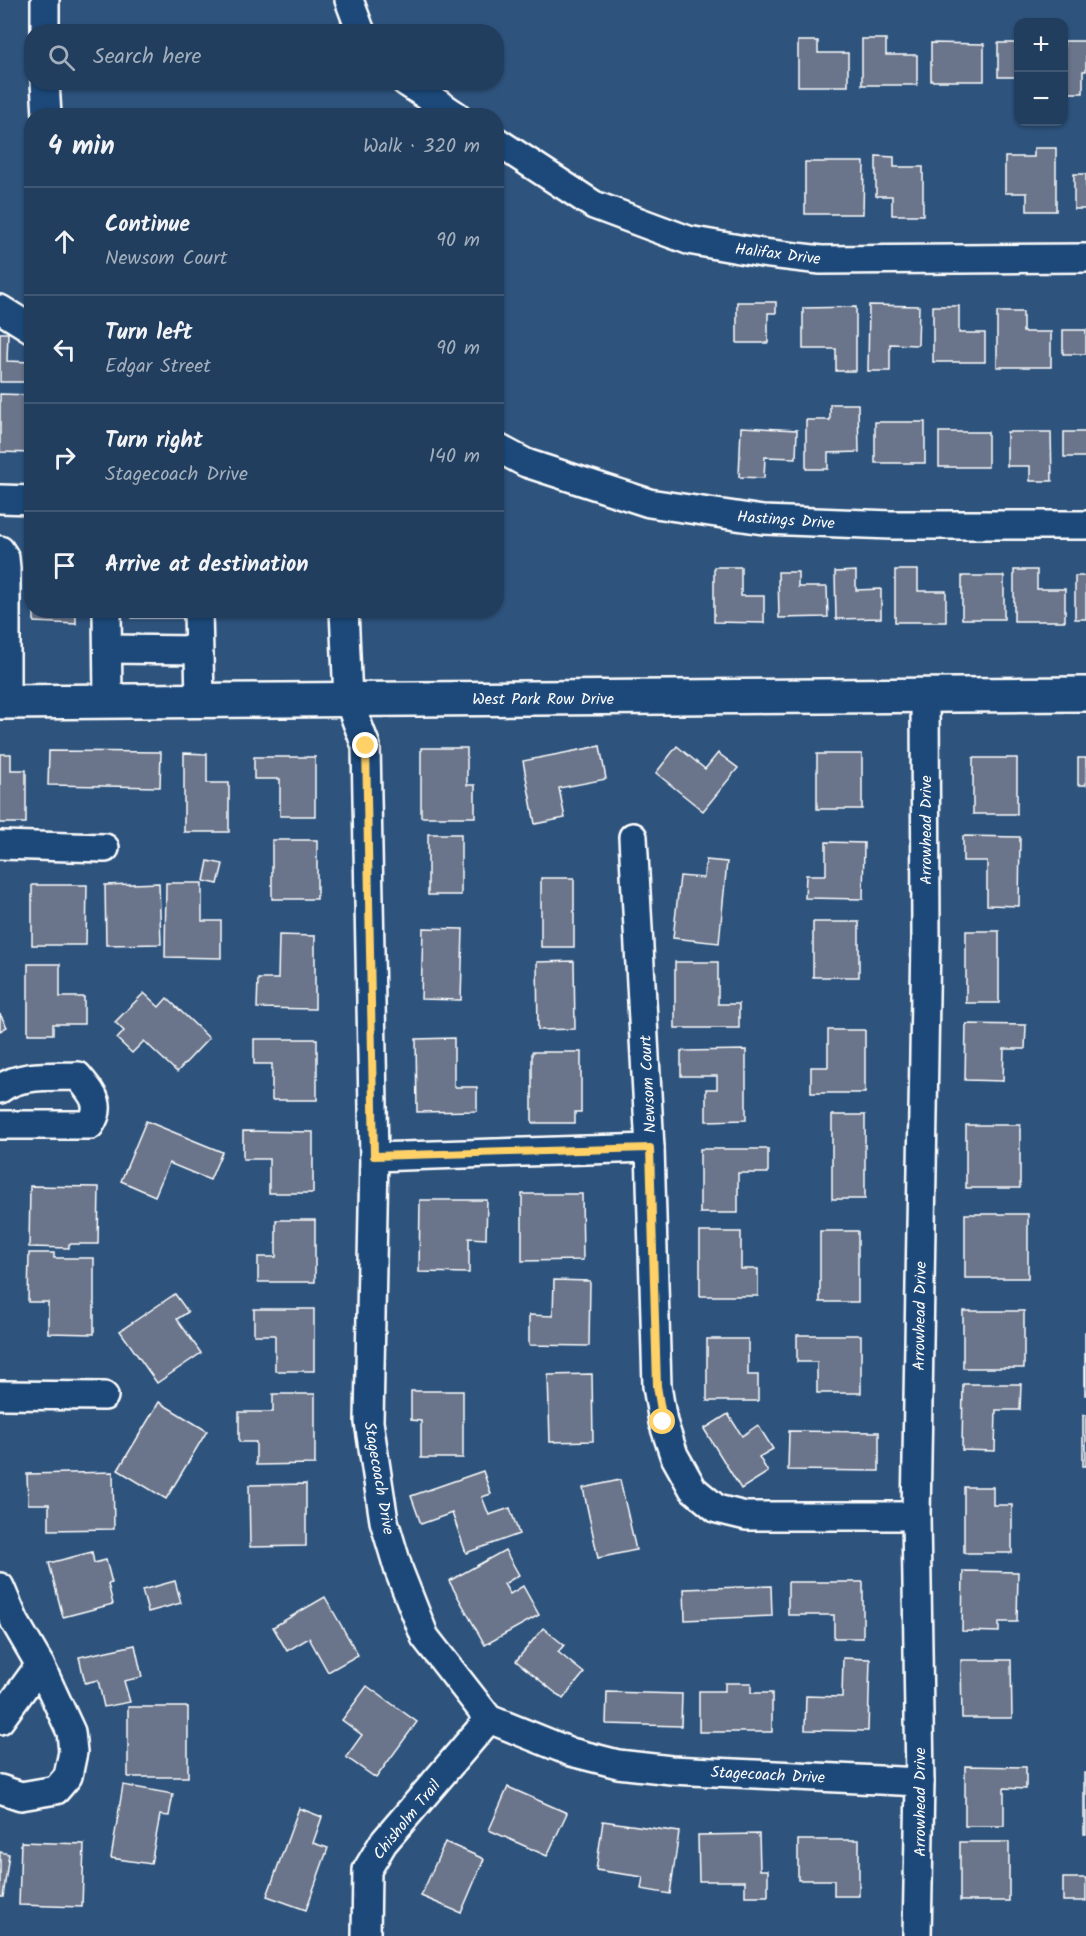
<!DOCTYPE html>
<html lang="en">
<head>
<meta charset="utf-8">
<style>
  body { margin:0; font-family:Kalam,sans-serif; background:#2a4564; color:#f1f3f6 }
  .controls { position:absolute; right:18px; top:18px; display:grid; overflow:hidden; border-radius:12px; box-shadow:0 2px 4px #0004 }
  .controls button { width:54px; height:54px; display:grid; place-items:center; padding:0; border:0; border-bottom:2px solid #3f5773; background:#223e5e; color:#f1f3f6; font:30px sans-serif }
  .stop { position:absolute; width:18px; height:18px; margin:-14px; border:4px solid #ffd166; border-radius:50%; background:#fff }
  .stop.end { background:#ffd166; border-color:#fff; box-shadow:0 2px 6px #0008 }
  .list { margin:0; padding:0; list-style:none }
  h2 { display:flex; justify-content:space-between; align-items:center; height:78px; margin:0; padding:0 24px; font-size:26px }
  h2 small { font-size:20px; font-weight:400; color:#a2aebc }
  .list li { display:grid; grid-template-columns:39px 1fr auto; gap:18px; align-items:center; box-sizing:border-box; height:108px; padding:0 24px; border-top:2px solid #3f5773 }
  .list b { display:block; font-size:22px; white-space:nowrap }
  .list p { margin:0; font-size:20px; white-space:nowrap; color:#a2aebc }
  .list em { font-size:20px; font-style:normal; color:#a2aebc }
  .icon { flex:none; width:33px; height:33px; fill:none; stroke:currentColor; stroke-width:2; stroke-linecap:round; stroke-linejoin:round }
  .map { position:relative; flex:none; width:1086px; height:1936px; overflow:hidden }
  .search { position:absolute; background:#223e5e; box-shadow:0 2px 4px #0004; left:24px; top:24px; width:480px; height:66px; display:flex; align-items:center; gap:15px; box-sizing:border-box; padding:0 21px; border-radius:24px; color:#a2aebc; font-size:22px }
  .panel { position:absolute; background:#223e5e; box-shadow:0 2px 4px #0004; left:24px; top:108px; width:480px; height:510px; border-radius:24px }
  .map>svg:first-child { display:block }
</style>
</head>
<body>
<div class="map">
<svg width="1086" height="1936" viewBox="0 0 1086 1936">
  <rect width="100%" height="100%" fill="#2e537d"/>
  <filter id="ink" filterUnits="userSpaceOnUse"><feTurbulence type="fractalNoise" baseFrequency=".0167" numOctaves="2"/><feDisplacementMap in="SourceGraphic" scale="12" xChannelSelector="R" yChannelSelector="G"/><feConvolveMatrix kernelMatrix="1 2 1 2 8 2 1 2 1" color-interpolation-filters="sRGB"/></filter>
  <g filter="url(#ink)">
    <g fill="#6b758b" stroke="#fff" stroke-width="1.5">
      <polygon points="862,39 886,39 886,55 917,55 917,85 862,85"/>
      <polygon points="798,41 818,41 818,53 848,53 848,86 798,86"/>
      <polygon points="1064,41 1086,41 1086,71 1083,71 1083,93 1064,93"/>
      <polygon points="931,43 984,44 984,81 931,81"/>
      <rect x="998" y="43" width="20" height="34"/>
      <polygon points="1034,148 1056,148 1056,211 1027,211 1027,193 1005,193 1005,157 1034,157"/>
      <polygon points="876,156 894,157 894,167 923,167 923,215 892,215 892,196 876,196"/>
      <polygon points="805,162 864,162 863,214 805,214"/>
      <rect x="1074" y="174" width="12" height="35"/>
      <polygon points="737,302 776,302 776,313 768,313 768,343 737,343"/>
      <polygon points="869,305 919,306 918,345 890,344 890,371 868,371"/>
      <polygon points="933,306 959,306 959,333 985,333 985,362 933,362"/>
      <polygon points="856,307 856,371 836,371 836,349 803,349 803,308"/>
      <polygon points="997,312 1023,312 1023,332 1051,332 1051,367 997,367"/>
      <rect x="1063" y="330" width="23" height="24"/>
      <polygon points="0,333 8,333 7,361 32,362 32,382 0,382"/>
      <polygon points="0,394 32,395 32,453 0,452"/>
      <polygon points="830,404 858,404 859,452 828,453 828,469 806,469 806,420 830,420"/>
      <rect x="875" y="422" width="50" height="41"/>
      <polygon points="741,427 797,430 796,458 765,457 764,478 739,477"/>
      <rect x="939" y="432" width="49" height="35"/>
      <polygon points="1007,432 1051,432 1052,481 1030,481 1030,466 1007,466"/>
      <rect x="1064" y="432" width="22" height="25"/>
      <polygon points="714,567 741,567 741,596 764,596 764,623 714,622"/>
      <polygon points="895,570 918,570 918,591 946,591 946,622 895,622"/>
      <polygon points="1014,570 1037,570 1037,589 1065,589 1065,621 1014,621"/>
      <polygon points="856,571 856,590 881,589 881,618 836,619 835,572"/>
      <polygon points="778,572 798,572 798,587 827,587 828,617 779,618"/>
      <rect x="962" y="576" width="42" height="43"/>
      <rect x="1075" y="576" width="11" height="43"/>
      <polygon points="34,610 76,610 76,624 34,622"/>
      <rect x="132" y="610" width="55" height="8"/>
      <polygon points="600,746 606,779 559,788 565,818 535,824 523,761"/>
      <polygon points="677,746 705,769 718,753 738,768 703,811 656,773"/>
      <polygon points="421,748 467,748 467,785 475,785 475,817 421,817"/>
      <polygon points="49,751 161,752 160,787 48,785"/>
      <polygon points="184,753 207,754 207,783 229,783 229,832 184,832"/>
      <polygon points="0,754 11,754 11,770 26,770 26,823 0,823"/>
      <rect x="817" y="754" width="45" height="55"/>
      <polygon points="254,757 315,757 315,816 280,816 280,779 254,779"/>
      <rect x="973" y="758" width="44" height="56"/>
      <rect x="1078" y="758" width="8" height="27"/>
      <rect x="428" y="834" width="33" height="61"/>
      <polygon points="963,836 1020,837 1019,906 987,905 987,861 963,861"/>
      <rect x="272" y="840" width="45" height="59"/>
      <polygon points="826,842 864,843 863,899 805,898 806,875 826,875"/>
      <polygon points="706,860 727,862 719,943 673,938 680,876 704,878"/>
      <polygon points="208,861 223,864 218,884 204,881"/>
      <rect x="541" y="878" width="33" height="69"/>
      <polygon points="159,883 161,944 106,945 105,885"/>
      <polygon points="166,883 202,883 202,921 221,921 221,958 165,957"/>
      <polygon points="32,885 87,885 86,945 32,945"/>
      <rect x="813" y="922" width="46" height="55"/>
      <polygon points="423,928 463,929 461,1000 421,999"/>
      <rect x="966" y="931" width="33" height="72"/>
      <polygon points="279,935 315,936 315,1009 257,1008 258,979 278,979"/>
      <polygon points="574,961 575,1029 538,1030 537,962"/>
      <polygon points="675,962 718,962 718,1004 739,1004 739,1028 675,1028"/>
      <polygon points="28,964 60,964 60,997 84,997 84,1024 53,1024 53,1034 28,1034"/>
      <polygon points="144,993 159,1007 167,998 209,1038 177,1072 144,1041 132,1053 117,1039 124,1031 115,1022"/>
      <polygon points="0,1014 7,1027 0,1031"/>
      <polygon points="966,1024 1026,1025 1025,1049 1004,1049 1003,1081 965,1080"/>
      <polygon points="828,1030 865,1030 865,1093 811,1093 811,1067 828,1067"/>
      <polygon points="454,1038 454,1087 477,1087 477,1111 417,1112 416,1039"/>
      <polygon points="254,1039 317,1039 317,1100 272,1100 272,1064 254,1064"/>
      <polygon points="746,1050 746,1120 706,1121 706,1089 717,1089 717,1076 681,1076 681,1051"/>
      <polygon points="532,1052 581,1052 581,1112 575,1112 575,1123 532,1123"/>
      <rect x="832" y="1115" width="33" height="84"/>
      <polygon points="146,1121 222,1152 210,1180 169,1163 155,1196 121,1181"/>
      <rect x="966" y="1125" width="54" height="63"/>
      <polygon points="243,1131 313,1132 313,1193 269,1193 269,1159 243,1159"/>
      <polygon points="700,1149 768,1149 768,1173 738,1173 738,1213 700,1213"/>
      <polygon points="30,1186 99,1187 98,1244 69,1244 69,1248 29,1247"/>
      <polygon points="522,1194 582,1194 583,1260 522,1261"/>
      <polygon points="420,1200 487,1200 486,1239 469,1238 469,1273 419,1272"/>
      <rect x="965" y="1214" width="63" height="64"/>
      <polygon points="276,1220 315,1220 315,1282 258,1282 258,1257 276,1257"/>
      <rect x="820" y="1231" width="38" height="71"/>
      <polygon points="700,1232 741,1232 741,1269 758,1269 758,1296 700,1296"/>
      <polygon points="29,1253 54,1253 54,1258 94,1258 94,1334 48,1333 48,1302 28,1302"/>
      <polygon points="554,1280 590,1281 589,1346 529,1345 529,1315 553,1316"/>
      <polygon points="175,1294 188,1312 177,1319 201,1353 157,1383 120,1331"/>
      <polygon points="254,1309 314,1309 314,1371 275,1371 275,1335 254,1335"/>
      <rect x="963" y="1311" width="61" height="57"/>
      <rect x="1085" y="1332" width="1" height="63"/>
      <polygon points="797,1335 861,1335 861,1393 817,1393 817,1362 797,1362"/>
      <polygon points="707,1339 748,1339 748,1375 758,1375 758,1401 707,1401"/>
      <polygon points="592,1374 593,1441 550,1442 548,1375"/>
      <polygon points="963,1384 1021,1384 1020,1410 996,1410 995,1451 962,1450"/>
      <polygon points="411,1391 463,1391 463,1458 421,1458 421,1421 411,1420"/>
      <polygon points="273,1394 315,1394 315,1464 256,1465 256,1442 239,1442 239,1412 273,1412"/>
      <polygon points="159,1402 207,1431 166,1499 118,1470"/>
      <polygon points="728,1414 742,1436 758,1425 773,1449 759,1457 768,1472 741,1489 704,1429"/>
      <rect x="1083" y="1415" width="3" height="51"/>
      <polygon points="789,1431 879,1432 879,1471 788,1470"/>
      <polygon points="483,1471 491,1494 482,1497 489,1515 510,1508 519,1534 466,1553 452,1513 421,1524 411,1496"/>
      <polygon points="113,1472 114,1529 49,1530 49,1504 28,1504 27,1474"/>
      <polygon points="620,1480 636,1550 598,1558 583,1488"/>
      <polygon points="306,1484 306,1546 250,1547 249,1485"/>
      <polygon points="964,1487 993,1487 993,1505 1012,1505 1012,1553 964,1553"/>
      <polygon points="505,1550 519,1575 504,1584 510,1594 523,1586 539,1615 485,1645 449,1581"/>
      <polygon points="92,1552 94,1563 106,1560 112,1583 108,1584 113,1604 63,1617 49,1563"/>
      <polygon points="963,1571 1018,1572 1017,1622 999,1622 999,1632 962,1631"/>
      <polygon points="175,1581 181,1603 148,1612 142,1590"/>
      <polygon points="788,1582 863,1582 863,1638 834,1638 834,1615 788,1615"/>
      <polygon points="771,1586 772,1616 685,1620 684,1589"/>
      <polygon points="325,1597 358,1655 328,1672 309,1638 287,1651 273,1627"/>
      <polygon points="543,1628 564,1645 558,1652 584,1673 563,1699 516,1661"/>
      <polygon points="135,1645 142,1677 124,1681 130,1702 104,1707 98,1680 85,1683 79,1657"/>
      <polygon points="843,1658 870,1659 868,1731 805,1730 806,1696 842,1697"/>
      <polygon points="961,1660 1011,1660 1012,1718 962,1718"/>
      <polygon points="725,1683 751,1683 751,1693 772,1693 772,1732 699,1732 699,1691 725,1691"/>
      <polygon points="367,1686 417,1722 376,1778 346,1757 362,1735 342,1720"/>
      <polygon points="607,1692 682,1694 681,1726 606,1724"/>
      <rect x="128" y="1707" width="60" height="70"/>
      <polygon points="965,1766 1026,1767 1026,1789 1004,1788 1004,1826 965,1826"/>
      <rect x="1084" y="1773" width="2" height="61"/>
      <polygon points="123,1785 173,1794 169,1816 160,1815 151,1864 111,1858"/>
      <polygon points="508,1787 567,1813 547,1856 489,1830"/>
      <polygon points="299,1808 322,1817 313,1843 328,1848 306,1910 267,1896"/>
      <polygon points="603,1821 679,1832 670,1894 641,1889 643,1877 596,1870"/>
      <polygon points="759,1834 760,1870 768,1870 768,1896 745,1896 745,1881 699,1881 698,1835"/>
      <polygon points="798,1840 859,1840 859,1896 834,1896 834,1880 798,1880"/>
      <polygon points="21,1842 84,1844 82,1907 19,1905"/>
      <polygon points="445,1842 484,1859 461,1913 421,1896"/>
      <rect x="960" y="1842" width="49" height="59"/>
      <polygon points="0,1852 9,1854 3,1897 0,1897"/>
      <rect x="1063" y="1878" width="23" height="23"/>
    </g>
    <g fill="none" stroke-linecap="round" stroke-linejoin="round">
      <defs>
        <g id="minor">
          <polyline points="45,0 45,32"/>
          <polyline points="349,0 361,32"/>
          <polyline points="45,82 47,116"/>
          <polyline points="406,82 457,116"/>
          <polyline points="496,141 594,205 688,240 762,253 821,260 1086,258"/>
          <polyline points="0,309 32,329"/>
          <polyline points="496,447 526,463 649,503 763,520 891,525 1086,525"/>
          <polyline points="0,499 32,500"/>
          <polyline points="0,550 5,558 6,568 6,702"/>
          <polyline points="107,610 108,701"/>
          <polyline points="198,610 200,700"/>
          <polyline points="344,610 348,699 366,746 374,1157 369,1422 384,1521 399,1571 425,1637 489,1719 571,1752 618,1764 671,1770 920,1782"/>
          <polyline points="108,649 198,650"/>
          <polyline points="633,837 650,1148 657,1386 663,1422 674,1455 693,1489 717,1509 746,1516 916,1516"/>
          <polyline points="0,845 105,848"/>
          <path d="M0,1089C20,1073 54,1077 78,1076C92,1094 104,1104 90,1125H0"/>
          <polyline points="374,1157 650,1148"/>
          <polyline points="0,1395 104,1396"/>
          <polyline points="0,1587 15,1622 40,1665"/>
          <polyline points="0,1720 40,1665 71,1732 73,1752 68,1776 56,1790 21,1796 0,1789"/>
          <polyline points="366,1936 367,1870 383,1843 489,1719"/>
          <polyline points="917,1936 920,1782 916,1516 926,938 925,695"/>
        </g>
        <polyline id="major" points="0,702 1086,694"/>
      </defs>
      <use href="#minor" stroke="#fff" stroke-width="32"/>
      <use href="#major" stroke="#fff" stroke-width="38"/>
      <use href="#minor" stroke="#1f4a7a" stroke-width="27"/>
      <use href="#major" stroke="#1f4a7a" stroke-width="33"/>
    </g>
  </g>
  <g fill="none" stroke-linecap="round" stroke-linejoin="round" filter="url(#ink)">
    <polyline stroke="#ffd166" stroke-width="8" points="366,746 374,1156 650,1148 657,1386 663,1422"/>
  </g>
  <g text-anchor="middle" stroke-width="5" stroke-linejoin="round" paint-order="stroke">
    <g font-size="16" fill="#fff" stroke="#1f4a7a">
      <text transform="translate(778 253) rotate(7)" y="6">Halifax Drive</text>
      <text transform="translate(786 519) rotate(4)" y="6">Hastings Drive</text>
      <text x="543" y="704">West Park Row Drive</text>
      <text transform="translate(925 830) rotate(-90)" y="6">Arrowhead Drive</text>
      <text transform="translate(647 1084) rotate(-93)" y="6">Newsom Court</text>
      <text transform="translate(919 1316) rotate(-89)" y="6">Arrowhead Drive</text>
      <text transform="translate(380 1478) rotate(80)" y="6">Stagecoach Drive</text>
      <text transform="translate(768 1774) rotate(3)" y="6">Stagecoach Drive</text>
      <text transform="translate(919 1802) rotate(-90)" y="6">Arrowhead Drive</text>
      <text transform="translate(406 1819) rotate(-51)" y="6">Chisholm Trail</text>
    </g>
  </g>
</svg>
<div class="controls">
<button>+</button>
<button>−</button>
</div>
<div class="stop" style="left:663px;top:1422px"></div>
<div class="stop end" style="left:366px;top:746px"></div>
<div class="search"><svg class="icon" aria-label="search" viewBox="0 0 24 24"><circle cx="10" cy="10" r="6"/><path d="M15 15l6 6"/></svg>Search here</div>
<section class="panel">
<h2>4 min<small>Walk · 320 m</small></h2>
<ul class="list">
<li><svg class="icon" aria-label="ahead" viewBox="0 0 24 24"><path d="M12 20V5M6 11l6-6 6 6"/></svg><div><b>Continue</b><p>Newsom Court</p></div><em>90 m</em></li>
<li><svg class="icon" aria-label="left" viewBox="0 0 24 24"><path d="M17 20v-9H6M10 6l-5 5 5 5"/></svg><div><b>Turn left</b><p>Edgar Street</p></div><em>90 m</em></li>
<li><svg class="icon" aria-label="right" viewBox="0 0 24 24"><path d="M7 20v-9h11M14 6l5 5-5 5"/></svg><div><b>Turn right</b><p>Stagecoach Drive</p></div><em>140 m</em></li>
<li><svg class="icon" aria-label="arrive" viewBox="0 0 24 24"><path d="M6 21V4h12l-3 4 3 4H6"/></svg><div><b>Arrive at destination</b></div></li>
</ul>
</section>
</div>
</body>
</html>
